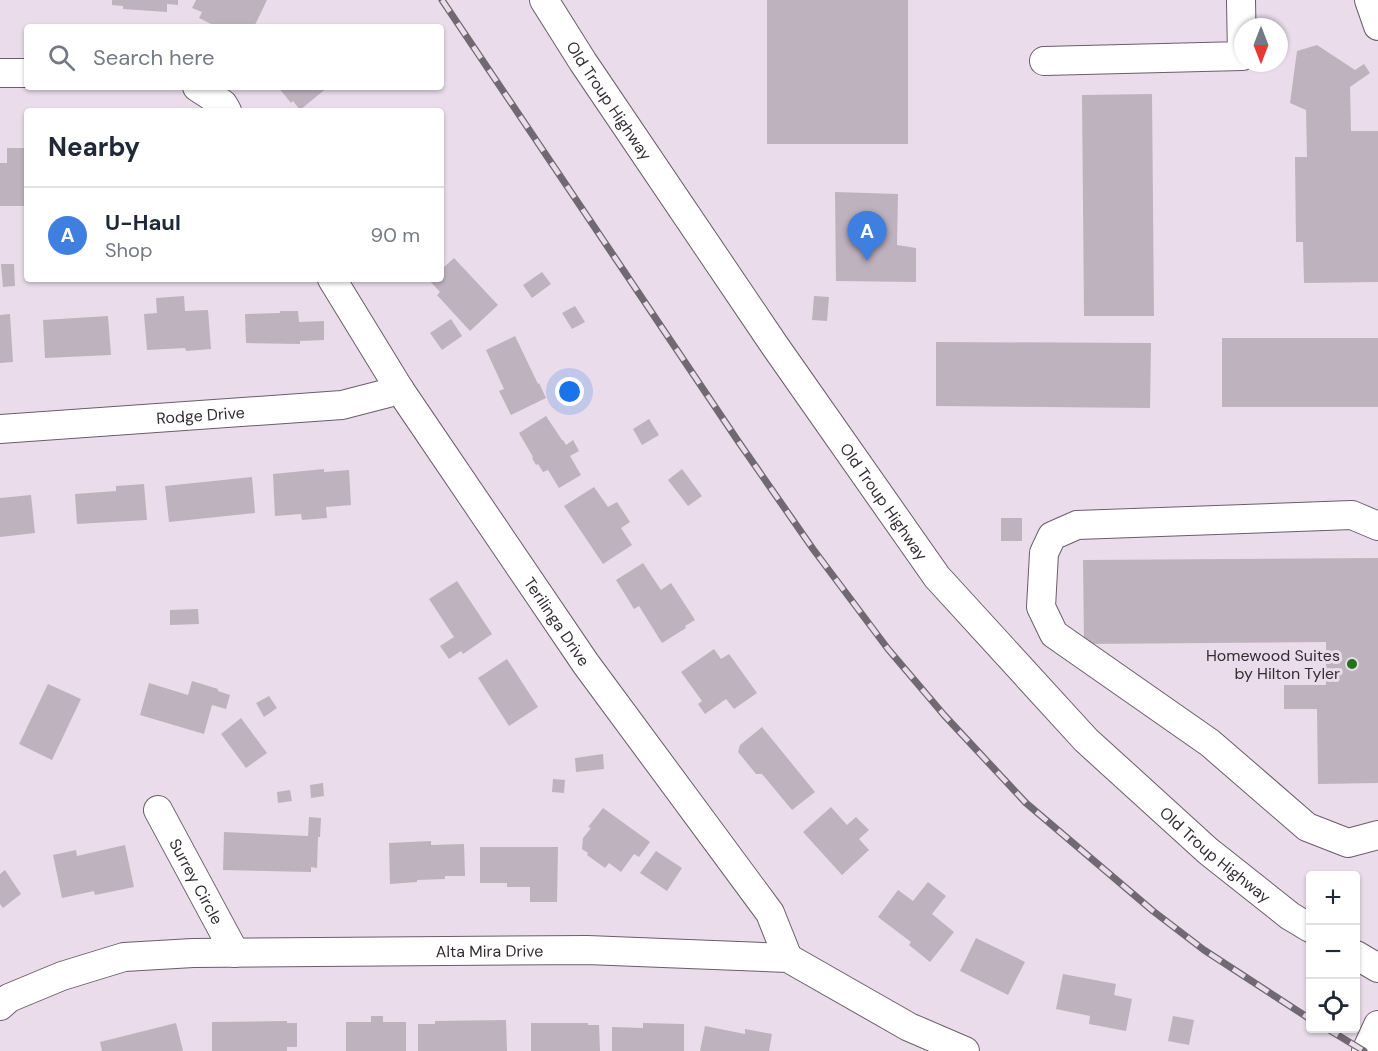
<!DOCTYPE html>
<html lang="en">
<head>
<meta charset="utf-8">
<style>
  body { margin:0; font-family:"DM Sans",sans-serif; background:#f6f6f7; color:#1f2937 }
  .controls { position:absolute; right:18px; bottom:18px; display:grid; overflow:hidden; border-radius:6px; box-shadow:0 2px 4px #0004 }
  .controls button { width:54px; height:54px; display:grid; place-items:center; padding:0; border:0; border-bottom:2px solid #e0e1e3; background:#fff; color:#1f2937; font:30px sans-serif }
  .compass { position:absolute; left:1234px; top:18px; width:54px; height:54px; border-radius:50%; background:#fff; box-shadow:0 2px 4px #0004; rotate:180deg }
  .you { position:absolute; left:570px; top:392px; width:21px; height:21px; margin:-15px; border:4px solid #fff; border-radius:50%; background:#1a73e8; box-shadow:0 0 0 9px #1a73e833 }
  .badge { display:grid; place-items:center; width:39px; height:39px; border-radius:50%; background:#22731c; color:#fff; font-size:20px; font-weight:700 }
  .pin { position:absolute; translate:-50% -50px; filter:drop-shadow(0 2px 3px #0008) }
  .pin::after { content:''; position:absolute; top:32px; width:21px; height:18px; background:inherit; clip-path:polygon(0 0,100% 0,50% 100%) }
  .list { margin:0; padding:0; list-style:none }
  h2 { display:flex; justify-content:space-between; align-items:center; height:78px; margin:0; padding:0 24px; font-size:26px }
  h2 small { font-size:20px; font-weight:400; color:#747a83 }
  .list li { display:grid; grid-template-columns:39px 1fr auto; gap:18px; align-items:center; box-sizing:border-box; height:96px; padding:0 24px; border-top:2px solid #e0e1e3 }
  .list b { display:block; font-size:22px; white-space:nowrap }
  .list p { margin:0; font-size:20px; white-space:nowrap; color:#747a83 }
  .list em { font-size:20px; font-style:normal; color:#747a83 }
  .icon { flex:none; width:33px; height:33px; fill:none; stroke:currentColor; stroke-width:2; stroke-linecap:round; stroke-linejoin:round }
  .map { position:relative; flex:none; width:1378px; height:1051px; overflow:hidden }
  .search { position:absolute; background:#fff; box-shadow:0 2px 4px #0004; left:24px; top:24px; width:420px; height:66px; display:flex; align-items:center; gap:15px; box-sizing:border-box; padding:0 21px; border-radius:6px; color:#747a83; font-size:22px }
  .panel { position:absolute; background:#fff; box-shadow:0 2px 4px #0004; left:24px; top:108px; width:420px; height:174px; border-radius:6px }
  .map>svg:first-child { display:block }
</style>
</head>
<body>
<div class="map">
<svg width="1378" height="1051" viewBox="0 0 1378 1051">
  <rect width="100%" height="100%" fill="#eadcea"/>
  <g fill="#bfb2bf">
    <polygon points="112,0 178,0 178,5 167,4 167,12 123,9 123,6 112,5"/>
    <polygon points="196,0 267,0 254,27 217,27 199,18 202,12 192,8"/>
    <rect x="767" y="0" width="141" height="144"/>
    <polygon points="1317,45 1355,70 1364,64 1370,73 1350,87 1351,131 1378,131 1378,282 1304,283 1303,242 1296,242 1295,157 1307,157 1306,110 1290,103 1297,51"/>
    <polygon points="278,87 328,87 300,110 293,101 291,103"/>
    <polygon points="1152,94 1154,316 1084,316 1082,95"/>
    <polygon points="7,148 27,148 27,206 0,206 0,163 7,163"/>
    <polygon points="835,192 898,194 897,245 916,248 916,282 836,281"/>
    <polygon points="454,258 498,305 470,331 437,295 440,292 430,281 431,279 441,279 441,270"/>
    <polygon points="1,264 14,264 15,286 3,287"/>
    <polygon points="542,272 551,284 532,298 523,285"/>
    <polygon points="184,296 185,311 208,310 211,349 186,351 185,348 147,350 144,314 157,313 156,298"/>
    <polygon points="814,296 829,297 827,321 812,320"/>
    <polygon points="575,306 585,322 572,329 562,313"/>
    <polygon points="280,311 298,311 299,322 324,321 324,340 300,341 300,344 246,343 245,314 280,313"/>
    <polygon points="10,314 13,362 0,363 0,315"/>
    <polygon points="108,316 111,355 45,358 43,320"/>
    <polygon points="451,319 462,336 442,350 430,333"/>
    <polygon points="515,336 538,384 539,383 546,398 511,415 499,391 504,389 486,350"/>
    <rect x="1222" y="338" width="156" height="69"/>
    <polygon points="936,342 1151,343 1150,408 936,406"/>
    <polygon points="546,416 562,440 563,440 566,445 573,440 579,451 570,456 581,475 559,488 548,470 543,472 538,464 536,465 532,458 533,457 519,433"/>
    <polygon points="649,419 659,435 642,445 633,429"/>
    <polygon points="324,469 324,472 349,470 351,505 326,507 327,518 302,520 301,514 275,516 273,474"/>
    <polygon points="682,469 702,496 688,506 668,480"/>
    <polygon points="252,477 255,513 169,522 165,486"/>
    <polygon points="144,484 147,520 77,524 75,494 116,491 116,486"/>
    <polygon points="594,487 608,507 617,502 630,522 621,528 632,545 603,564 564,506"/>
    <polygon points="31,495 35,533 0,537 0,498"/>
    <rect x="1001" y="518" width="21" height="23"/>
    <polygon points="1378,558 1378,783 1318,784 1317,709 1284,709 1284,685 1326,685 1326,642 1084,644 1083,560"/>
    <polygon points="643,563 661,590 671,583 695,620 685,626 686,628 662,643 639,606 634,609 616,580"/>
    <polygon points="457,581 492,634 463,654 461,651 449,659 440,646 454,637 429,599"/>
    <polygon points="198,609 199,624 170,625 170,610"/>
    <polygon points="714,649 721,659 729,654 757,693 734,709 726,699 705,714 698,704 702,701 681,672"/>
    <polygon points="507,659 538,707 509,726 478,678"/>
    <polygon points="192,681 218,689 218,691 230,695 226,709 212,705 204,734 140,715 149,683 188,695"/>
    <polygon points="48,684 81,699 52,760 19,744"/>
    <polygon points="269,696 277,708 264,717 256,703"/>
    <polygon points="241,718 267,753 246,768 221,734"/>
    <polygon points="762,727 815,792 792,810 762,774 756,774 738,752 740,745"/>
    <polygon points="603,754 604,769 576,772 575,758"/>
    <polygon points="553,779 565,780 564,793 552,792"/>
    <polygon points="323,783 324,796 311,798 310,785"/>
    <polygon points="290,790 292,801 278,803 277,792"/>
    <polygon points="831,807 847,825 856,817 869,830 859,839 869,850 842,875 803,832"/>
    <polygon points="603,808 650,842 639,857 634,854 621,872 609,863 605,868 587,855 588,853 582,849 583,838 591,828 588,827"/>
    <polygon points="309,817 321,818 320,837 318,837 317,868 311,867 311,872 223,870 224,832 308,836"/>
    <polygon points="431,841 431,845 464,844 465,876 445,876 445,879 417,880 417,882 390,884 389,843"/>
    <polygon points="125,845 134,887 95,895 94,891 62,898 53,855 76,850 77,856"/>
    <polygon points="480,847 558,847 557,902 530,902 530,887 507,887 507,883 480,883"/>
    <polygon points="656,851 682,868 667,891 640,873"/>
    <polygon points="5,870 21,894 3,908 0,904 0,874"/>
    <polygon points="928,882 946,896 932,914 954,932 930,962 909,945 911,942 878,917 898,890 913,901"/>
    <polygon points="976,938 1025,962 1008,995 960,971"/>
    <polygon points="1063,974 1116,984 1114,995 1132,999 1126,1031 1089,1024 1090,1016 1056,1009"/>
    <polygon points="371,1016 383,1016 383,1022 406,1022 406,1051 346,1051 346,1022 371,1022"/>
    <polygon points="1173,1016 1194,1020 1189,1045 1168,1041"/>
    <polygon points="506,1020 507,1051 418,1051 418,1024 435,1024 435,1021"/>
    <polygon points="287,1021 287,1023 297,1023 297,1047 287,1047 287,1051 212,1051 212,1022"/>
    <polygon points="176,1023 183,1051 102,1051 100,1042"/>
    <polygon points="531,1023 588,1023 588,1025 599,1025 600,1051 531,1051"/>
    <polygon points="643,1023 684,1024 684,1051 612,1051 612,1027 643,1028"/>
    <polygon points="705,1026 745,1034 745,1029 772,1034 769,1051 700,1051"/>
  </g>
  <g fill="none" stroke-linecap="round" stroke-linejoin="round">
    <defs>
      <g id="minor">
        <path id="s1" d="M544,0L583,62L775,346L937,577L1086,740L1208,851L1290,916L1310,928"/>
        <polyline points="1369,0 1378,26"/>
        <polyline points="1044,61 1242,56 1241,0"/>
        <polyline points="0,73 27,73"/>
        <polyline points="197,87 223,104 227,111"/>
        <path id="s2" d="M332,279L400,390L586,664L770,913L788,958"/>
        <path id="s3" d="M0,429L342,405L400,390"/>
        <polyline points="1378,526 1352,515 1077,525 1052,536 1044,553 1041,607 1054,634 1210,743 1307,827 1348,843 1378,835"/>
        <path id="s4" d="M158,810L235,953"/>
        <polyline points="1356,955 1378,968"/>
        <path id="s5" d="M0,1006L9,998L62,976L124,957L193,953L587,950L788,958L909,1027L965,1051"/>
        <polyline points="1366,1051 1378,1025"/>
      </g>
    </defs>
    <use href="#minor" stroke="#695e69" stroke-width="30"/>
    <use href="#minor" stroke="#fff" stroke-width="28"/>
    <defs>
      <g id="rail">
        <polyline points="442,0 738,441 813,549 888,649 944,715 1026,803 1153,911 1204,950 1310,1019"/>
        <polyline points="1326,1028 1364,1051"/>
      </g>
    </defs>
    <use href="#rail" stroke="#716971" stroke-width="7"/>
    <use href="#rail" stroke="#eadcea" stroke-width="4.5" stroke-dasharray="14" stroke-linecap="butt"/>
  </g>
  <circle fill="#22731c" stroke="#eadcea" stroke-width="2" cx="1352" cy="664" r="6"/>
  <g text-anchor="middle" stroke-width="6" stroke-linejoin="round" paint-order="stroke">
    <g font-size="16" fill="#332d33" stroke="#eadcea">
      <text dy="6" stroke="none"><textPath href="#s1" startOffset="120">Old Troup Highway</textPath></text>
      <text dy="6" stroke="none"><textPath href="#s3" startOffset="201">Rodge Drive</textPath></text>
      <text dy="6" stroke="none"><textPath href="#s1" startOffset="606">Old Troup Highway</textPath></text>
      <text dy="6" stroke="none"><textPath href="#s2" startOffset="410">Terilinga Drive</textPath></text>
      <text dy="6" stroke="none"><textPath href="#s1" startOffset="1092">Old Troup Highway</textPath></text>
      <text dy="6" stroke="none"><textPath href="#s4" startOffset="81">Surrey Circle</textPath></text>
      <text dy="6" stroke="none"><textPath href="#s5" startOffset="500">Alta Mira Drive</textPath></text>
    </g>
    <g font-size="16" fill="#332d33" stroke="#eadcea" text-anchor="end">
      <text x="1340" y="661">Homewood Suites<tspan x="1340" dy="18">by Hilton Tyler</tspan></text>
    </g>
  </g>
</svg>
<div class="controls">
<button>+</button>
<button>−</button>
<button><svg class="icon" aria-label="locate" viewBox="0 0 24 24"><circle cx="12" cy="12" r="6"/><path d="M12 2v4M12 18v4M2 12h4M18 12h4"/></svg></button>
</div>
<svg class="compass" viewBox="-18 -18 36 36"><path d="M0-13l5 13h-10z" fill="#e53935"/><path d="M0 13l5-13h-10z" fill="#747a83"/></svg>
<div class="you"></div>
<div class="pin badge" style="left:867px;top:261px;background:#3f7fe0">A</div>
<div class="search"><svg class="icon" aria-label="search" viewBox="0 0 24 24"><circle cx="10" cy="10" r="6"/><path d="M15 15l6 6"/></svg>Search here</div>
<section class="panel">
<h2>Nearby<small></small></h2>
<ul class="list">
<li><span class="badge" style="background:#3f7fe0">A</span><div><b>U-Haul</b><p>Shop</p></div><em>90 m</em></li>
</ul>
</section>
</div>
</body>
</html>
